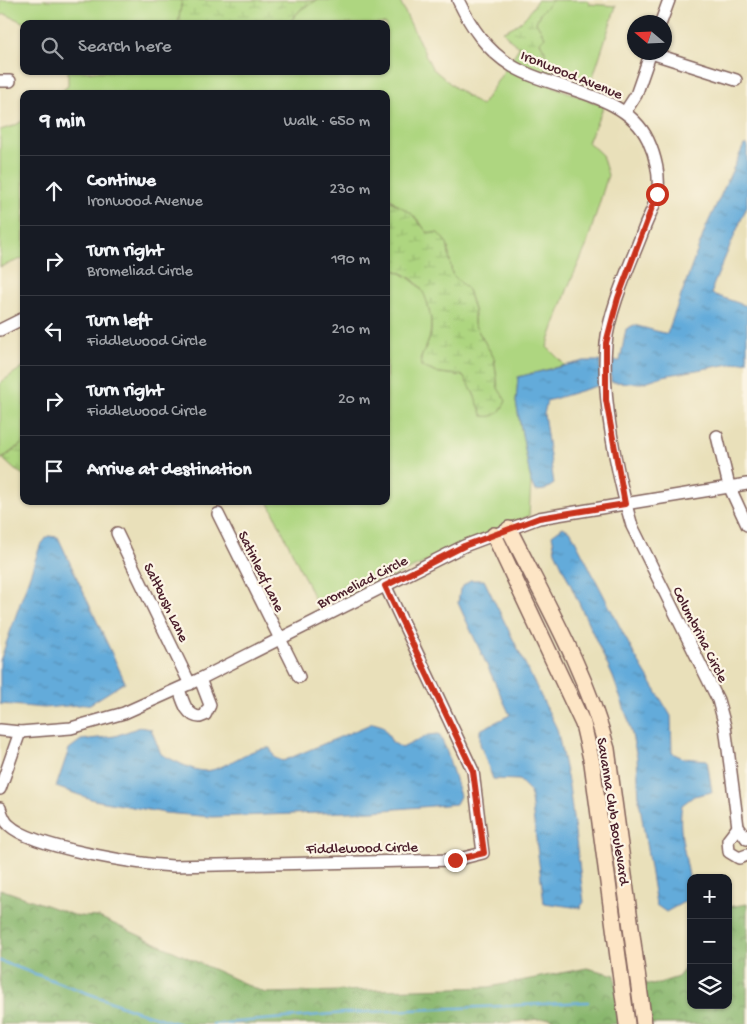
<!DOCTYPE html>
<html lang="en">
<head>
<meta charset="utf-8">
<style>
  body { margin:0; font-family:"Gochi Hand",sans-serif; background:#20242c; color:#f1f3f6 }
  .controls { position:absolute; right:15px; bottom:15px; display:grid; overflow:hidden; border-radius:10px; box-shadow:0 1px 4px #0004 }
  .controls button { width:45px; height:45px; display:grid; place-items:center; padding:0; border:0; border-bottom:1px solid #363941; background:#171b24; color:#f1f3f6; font:25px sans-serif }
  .compass { position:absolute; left:627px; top:15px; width:45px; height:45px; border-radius:50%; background:#171b24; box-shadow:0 1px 4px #0004; rotate:289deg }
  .stop { position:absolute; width:15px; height:15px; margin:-11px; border:4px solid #c8321e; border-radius:50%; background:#fff }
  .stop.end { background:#c8321e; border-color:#fff; box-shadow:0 1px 5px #0008 }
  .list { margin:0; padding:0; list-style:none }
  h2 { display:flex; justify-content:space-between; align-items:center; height:65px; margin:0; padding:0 20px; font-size:21px }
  h2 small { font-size:16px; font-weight:400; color:#9ea1a6 }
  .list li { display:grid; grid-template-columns:32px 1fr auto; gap:15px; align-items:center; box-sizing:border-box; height:70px; padding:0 20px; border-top:1px solid #363941 }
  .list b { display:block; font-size:19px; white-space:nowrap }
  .list p { margin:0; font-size:16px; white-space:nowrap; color:#9ea1a6 }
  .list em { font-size:16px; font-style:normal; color:#9ea1a6 }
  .icon { flex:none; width:28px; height:28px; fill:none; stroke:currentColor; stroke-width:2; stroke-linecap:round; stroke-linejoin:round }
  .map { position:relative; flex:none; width:747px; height:1024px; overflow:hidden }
  .search { position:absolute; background:#171b24; box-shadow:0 1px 4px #0004; left:20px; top:20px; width:370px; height:55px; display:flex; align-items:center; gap:12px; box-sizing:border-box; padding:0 18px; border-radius:10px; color:#9ea1a6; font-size:19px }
  .panel { position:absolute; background:#171b24; box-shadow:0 1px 4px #0004; left:20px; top:90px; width:370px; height:415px; border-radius:10px }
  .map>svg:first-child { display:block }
</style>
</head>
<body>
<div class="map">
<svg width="747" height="1024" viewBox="0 0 747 1024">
  <defs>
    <pattern id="forest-crowns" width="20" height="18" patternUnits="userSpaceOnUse" patternTransform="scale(1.25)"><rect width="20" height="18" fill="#8ab76e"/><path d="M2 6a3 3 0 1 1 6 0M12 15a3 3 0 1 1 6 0" fill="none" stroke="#73945b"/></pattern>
    <pattern id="wetland-marsh" width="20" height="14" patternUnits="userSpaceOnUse" patternTransform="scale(1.25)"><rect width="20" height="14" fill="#aed680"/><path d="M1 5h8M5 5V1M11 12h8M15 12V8" fill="none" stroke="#97b76f"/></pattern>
    <pattern id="water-ripples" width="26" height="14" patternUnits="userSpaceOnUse" patternTransform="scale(1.25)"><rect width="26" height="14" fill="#63abda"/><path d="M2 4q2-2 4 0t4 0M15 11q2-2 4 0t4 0" fill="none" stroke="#548bb1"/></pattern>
  </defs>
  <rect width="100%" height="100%" fill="#fcf5e5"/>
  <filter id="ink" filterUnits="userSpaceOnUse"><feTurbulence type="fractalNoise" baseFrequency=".02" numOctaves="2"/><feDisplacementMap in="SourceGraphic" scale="10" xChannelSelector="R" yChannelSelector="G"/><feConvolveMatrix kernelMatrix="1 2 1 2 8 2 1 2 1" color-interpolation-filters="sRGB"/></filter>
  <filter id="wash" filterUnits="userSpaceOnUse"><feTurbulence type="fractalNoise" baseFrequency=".0096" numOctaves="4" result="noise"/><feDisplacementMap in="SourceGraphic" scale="20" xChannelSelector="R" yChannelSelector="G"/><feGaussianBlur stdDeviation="1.12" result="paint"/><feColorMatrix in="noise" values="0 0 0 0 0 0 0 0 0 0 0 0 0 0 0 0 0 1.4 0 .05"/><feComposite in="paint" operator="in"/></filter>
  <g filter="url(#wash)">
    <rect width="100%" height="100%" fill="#e9e0ba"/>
    <g fill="#aed680" stroke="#7c7a56">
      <polygon points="0,0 182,0 178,24 27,24 5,14 0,16"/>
      <path d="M317,0H399L432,68L453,86L481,106L506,68L604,106L588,142L602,155L608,175L586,247L569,285L547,347L565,365L518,377L516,402L531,482L529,516L379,583L321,613L268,501H386V267C419,278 436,298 430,335C429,343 423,353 420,360L434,372L463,376L473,392L483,416L498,388L494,358L474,324V310L468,290L452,274L447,243L427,233L419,221L389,198H386V94H58L68,86V71H386V24H288L301,9Z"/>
      <polygon points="553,0 587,0 589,4 616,6 591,83 611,90 608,97 530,70 511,60 520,46 541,62 545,51 540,42 545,37 536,22 540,13"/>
      <polygon points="24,120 24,258 0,267 0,130 14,126"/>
      <polygon points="24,366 24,442 0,460 0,383"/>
    </g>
    <g fill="url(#forest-crowns)" stroke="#6a6b4c">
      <polygon points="0,889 77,916 99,917 265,993 489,987 587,968 615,975 621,1024 563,1024 549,1018 494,1024 0,1024"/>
      <polygon points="747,904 747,1024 650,1024 644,983 653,985 678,977 691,961 691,1005 728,1005 728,907"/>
    </g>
    <g fill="url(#wetland-marsh)" stroke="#7c7a56">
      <polygon points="182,0 317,0 301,9 288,24 178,24"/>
      <path d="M537,0H553L540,13L536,22L545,37L540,42L545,51V60L541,63L510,40L503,31C520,25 528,16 537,0Z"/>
      <path d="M386,198L411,213L427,232L438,233L447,243L452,274L468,290L474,310V324L494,358L498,388L506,401C500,413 496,418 483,416L473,392L463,376L434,372L421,366C419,356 427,347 430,337C432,330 431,318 429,310C424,284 411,275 386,267Z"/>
      <polygon points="24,442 24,475 15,470 3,459"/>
    </g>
    <g fill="url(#water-ripples)" stroke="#566582">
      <polygon points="744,145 747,145 747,206 713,286 712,294 747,306 747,361 663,376 642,383 611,382 611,361 620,361 626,329 634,325 667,334 706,227"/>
      <polygon points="584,361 600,361 600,385 547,401 544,414 554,484 545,490 535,491 531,482 516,402 518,377"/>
      <path d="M563,527L571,532L635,656L671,716L672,753L683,758L707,760L712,792L694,796L682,805C676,836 691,867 691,898L666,912L656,905L639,800L637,757L629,722L613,677L555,551L552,535Z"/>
      <polygon points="48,536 58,537 125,682 90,704 44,708 0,704 0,661 40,546"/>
      <polygon points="470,580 484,580 557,729 569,786 584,902 580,908 544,903 530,791 519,780 493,779 480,744 480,730 510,715 458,603 460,589"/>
      <path d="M373,723L383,726L392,742L402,748L428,735L439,734L446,749L460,796L456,804L373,811L212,817L165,813L94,800L56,787L69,749L81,740L115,736L140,727L151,729L161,754C171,759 193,771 204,771C225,771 247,747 270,748L275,758L283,761Z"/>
    </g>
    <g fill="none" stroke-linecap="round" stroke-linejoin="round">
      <g stroke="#63abda" stroke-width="2.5">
        <polyline points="0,961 136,1011 179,1024"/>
        <polyline points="213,1024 345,1013 588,1002"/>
      </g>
    </g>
  </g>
  <g filter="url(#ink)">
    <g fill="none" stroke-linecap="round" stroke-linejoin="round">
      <defs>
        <g id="street">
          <path d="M458,0C471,27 486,50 512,66C553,91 625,91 648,140C655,155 661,177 657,195C655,205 649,216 645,226C632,261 609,308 606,344C601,397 617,475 632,526L718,700L725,726L738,827L747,839"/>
          <polyline points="661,22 669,0"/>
          <polyline points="651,53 736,80"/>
          <polyline points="0,81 10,81"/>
          <polyline points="625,112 636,95 651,52"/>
          <polyline points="0,330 24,318"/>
          <polyline points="717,436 729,486 747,525"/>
          <polyline points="218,514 299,677"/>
          <polyline points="117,533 190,684"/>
          <path d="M179,689C183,701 186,716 200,717L205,715L210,705L200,679"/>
          <polyline points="0,730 20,732 71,728 124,713 200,679 464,546 539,518 747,484"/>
          <polyline points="0,789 20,732"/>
          <path d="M0,808C2,814 4,821 9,825C33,848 138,864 173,866L455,860L483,853L473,771L385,585"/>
          <polyline points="738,827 728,840 729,852 739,858 747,855"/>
        </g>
        <g id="secondary">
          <path d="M509,529C545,601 586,671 607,749L644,1024"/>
          <polyline points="494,535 583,724 592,763 627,1024"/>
        </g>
      </defs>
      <use href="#street" stroke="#82635d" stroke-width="14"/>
      <use href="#secondary" stroke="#82635d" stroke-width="18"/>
      <use href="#street" stroke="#fff" stroke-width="11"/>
      <use href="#secondary" stroke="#fde5c5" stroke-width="15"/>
    </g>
  </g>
  <g fill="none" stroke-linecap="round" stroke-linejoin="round" filter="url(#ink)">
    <polyline stroke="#c8321e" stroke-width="6" points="455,860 484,853 473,771 385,586 464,546 539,518 625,504 606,400 606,343 618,298 657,194"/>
  </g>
  <g text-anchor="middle" stroke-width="4.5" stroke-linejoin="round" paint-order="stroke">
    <g font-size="15" fill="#4a1f2b" stroke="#fcf5e5">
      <text transform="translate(572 74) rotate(22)" y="5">Ironwood Avenue</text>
      <text transform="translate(262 571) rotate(64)" y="5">Satinleaf Lane</text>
      <text transform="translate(362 581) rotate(-27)" y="5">Bromeliad Circle</text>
      <text transform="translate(167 602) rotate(64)" y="5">Saltbush Lane</text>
      <text transform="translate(701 634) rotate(63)" y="5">Columbrina Circle</text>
      <text transform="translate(614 811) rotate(81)" y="5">Savanna Club Boulevard</text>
      <text transform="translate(362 847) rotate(-1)" y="5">Fiddlewood Circle</text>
    </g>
  </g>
</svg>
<div class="controls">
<button>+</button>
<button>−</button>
<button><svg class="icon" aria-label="layers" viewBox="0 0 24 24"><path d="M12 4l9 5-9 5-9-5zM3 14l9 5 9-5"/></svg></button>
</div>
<svg class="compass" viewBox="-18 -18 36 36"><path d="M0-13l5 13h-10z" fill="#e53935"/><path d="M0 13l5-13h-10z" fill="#9ea1a6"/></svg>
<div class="stop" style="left:657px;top:194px"></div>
<div class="stop end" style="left:455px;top:860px"></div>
<div class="search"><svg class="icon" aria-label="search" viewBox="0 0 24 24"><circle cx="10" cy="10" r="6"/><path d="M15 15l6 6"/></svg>Search here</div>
<section class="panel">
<h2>9 min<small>Walk · 650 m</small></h2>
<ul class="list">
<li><svg class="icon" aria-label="ahead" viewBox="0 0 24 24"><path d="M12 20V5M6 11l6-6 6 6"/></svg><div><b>Continue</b><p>Ironwood Avenue</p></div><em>230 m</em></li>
<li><svg class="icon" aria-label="right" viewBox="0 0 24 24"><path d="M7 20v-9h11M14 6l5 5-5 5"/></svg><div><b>Turn right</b><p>Bromeliad Circle</p></div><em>190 m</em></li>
<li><svg class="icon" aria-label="left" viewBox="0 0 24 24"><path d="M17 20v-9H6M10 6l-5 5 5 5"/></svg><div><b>Turn left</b><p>Fiddlewood Circle</p></div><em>210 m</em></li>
<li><svg class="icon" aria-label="right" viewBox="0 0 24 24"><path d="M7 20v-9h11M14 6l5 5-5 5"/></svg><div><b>Turn right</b><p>Fiddlewood Circle</p></div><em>20 m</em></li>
<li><svg class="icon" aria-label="arrive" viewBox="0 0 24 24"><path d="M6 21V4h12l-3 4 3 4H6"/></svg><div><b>Arrive at destination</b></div></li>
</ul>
</section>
</div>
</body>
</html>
